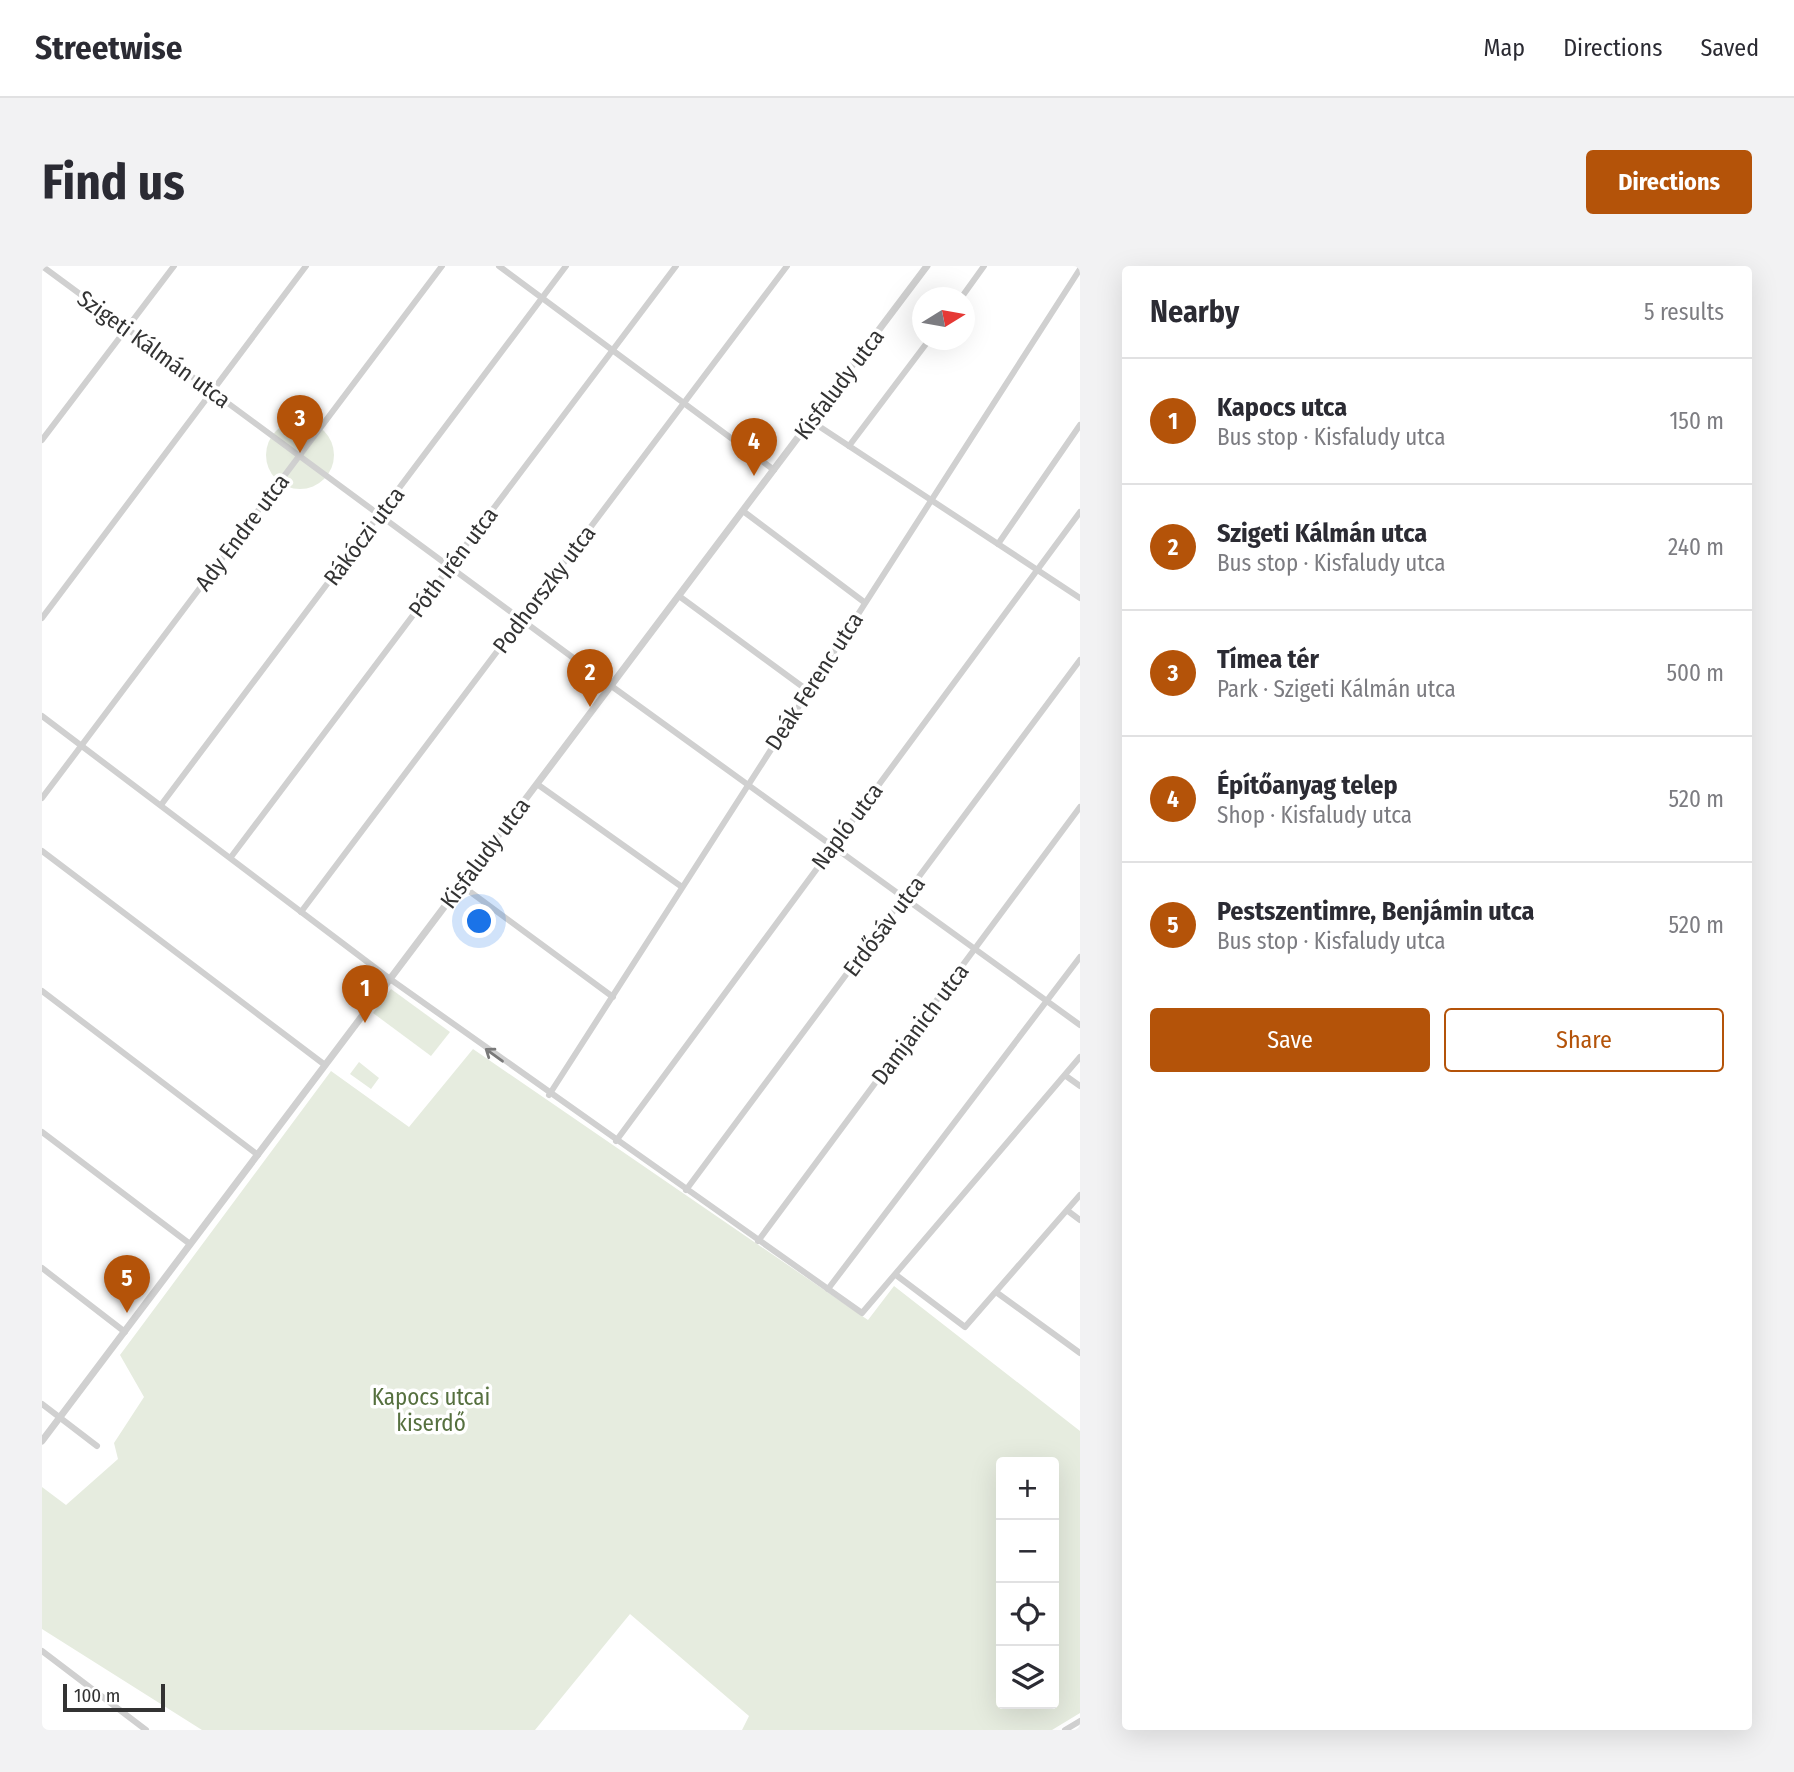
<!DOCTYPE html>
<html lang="en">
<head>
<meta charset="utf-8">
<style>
  body { margin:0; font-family:"Fira Sans Condensed",sans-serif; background:#f2f2f3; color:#2b2b33 }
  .controls { position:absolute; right:21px; bottom:21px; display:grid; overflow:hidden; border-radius:7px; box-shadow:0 7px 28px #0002 }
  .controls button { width:63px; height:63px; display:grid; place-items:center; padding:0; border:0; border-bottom:2px solid #e1e1e2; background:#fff; color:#2b2b33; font:35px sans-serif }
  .compass { position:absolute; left:870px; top:21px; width:63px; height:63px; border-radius:50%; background:#fff; box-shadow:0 7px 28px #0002; rotate:79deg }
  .scale { position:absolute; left:21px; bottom:18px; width:102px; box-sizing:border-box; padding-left:7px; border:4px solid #333; border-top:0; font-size:19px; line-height:24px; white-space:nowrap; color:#333; -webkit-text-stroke:5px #fff; paint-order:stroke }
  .you { position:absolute; left:438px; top:656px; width:24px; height:24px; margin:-18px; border:5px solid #fff; border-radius:50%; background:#1a73e8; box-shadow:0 0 0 10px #1a73e833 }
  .badge { display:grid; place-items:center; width:46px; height:46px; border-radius:50%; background:#b45309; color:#fff; font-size:23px; font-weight:700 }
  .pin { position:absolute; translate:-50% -58px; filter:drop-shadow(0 2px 4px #0008) }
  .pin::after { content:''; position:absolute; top:37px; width:24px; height:21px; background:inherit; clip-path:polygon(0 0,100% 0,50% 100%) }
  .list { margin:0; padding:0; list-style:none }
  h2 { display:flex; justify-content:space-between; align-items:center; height:91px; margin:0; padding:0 28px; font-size:30px }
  h2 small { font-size:23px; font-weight:400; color:#7c7c81 }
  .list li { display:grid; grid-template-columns:46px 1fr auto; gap:21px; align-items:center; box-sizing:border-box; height:126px; padding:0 28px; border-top:2px solid #e1e1e2 }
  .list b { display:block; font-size:26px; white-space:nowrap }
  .list p { margin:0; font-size:23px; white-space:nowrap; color:#7c7c81 }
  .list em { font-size:23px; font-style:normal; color:#7c7c81 }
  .actions { display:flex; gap:14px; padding:21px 28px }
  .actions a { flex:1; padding:16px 0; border:2px solid #b45309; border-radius:7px; text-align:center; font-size:24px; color:#b45309 }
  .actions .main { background:#b45309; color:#fff }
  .icon { flex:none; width:38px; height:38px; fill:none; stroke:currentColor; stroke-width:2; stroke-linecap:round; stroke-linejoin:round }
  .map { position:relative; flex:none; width:1038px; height:1464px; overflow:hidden; border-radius:7px }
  header { display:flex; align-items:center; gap:42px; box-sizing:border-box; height:98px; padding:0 35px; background:#fff; border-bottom:2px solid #e1e1e2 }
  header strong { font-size:33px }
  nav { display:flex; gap:38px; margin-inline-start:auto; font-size:24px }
  .intro { display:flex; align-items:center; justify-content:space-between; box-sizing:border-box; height:168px; padding:0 42px }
  h1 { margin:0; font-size:49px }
  .button { padding:18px 32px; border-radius:7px; background:#b45309; color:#fff; font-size:24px; font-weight:700 }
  main { display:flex; gap:42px; padding:0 42px }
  aside { flex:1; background:#fff; border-radius:7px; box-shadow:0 7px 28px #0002 }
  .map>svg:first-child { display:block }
</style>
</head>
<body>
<header>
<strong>Streetwise</strong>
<nav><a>Map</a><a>Directions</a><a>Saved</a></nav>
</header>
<div class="intro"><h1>Find us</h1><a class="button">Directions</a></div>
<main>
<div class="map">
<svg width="1038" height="1464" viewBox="0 0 1038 1464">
  <rect width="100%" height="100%" fill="#fff"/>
  <g fill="#e6ecdf" fill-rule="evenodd">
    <circle cx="258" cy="189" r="34"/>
    <polygon points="349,723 408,766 389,790 331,747"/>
    <path d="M431,783L826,1054L852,1020L1038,1165V1447L1010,1464H700L707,1450L588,1348L493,1464H160L0,1363V1221L24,1239L76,1193L72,1177L102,1131L78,1089L289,805L367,861ZM959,1196H1012V1438H959Z"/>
    <polygon points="317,796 337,812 329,823 308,808"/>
  </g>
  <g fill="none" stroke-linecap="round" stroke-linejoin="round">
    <g stroke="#d0d0d0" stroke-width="6">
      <polyline points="0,0 568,419 1038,759"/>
      <polyline points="457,0 732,204"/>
      <polyline points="919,32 942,0"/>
      <polyline points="769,155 1038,332"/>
      <polyline points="0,174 132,0"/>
      <polyline points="807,180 887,74"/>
      <polyline points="701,245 822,336"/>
      <polyline points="956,278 1038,159"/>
      <polyline points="637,330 765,424"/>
      <polyline points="0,352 264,0"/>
      <polyline points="0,450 348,713 820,1047 1038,791"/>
      <polyline points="495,518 640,621"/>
      <polyline points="0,532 400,0"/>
      <polyline points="119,539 524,0"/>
      <polyline points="0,585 283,799"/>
      <polyline points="189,591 634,0"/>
      <polyline points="419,619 571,731"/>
      <polyline points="259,646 745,0"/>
      <polyline points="0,725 216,889"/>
      <polyline points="1024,810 1038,820"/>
      <polyline points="507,829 1038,3"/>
      <polyline points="0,866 148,978"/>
      <polyline points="574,875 1038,246"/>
      <polyline points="644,924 1038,394"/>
      <polyline points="1026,945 1038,954"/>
      <polyline points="716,975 1038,541"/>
      <polyline points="0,1002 83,1066"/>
      <polyline points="854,1009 923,1061 1038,929"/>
      <polyline points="786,1023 1038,691"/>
      <polyline points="954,1026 1038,1087"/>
      <polyline points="0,1138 55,1180"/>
      <polyline points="0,1385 104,1464"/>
      <polyline points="1023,1464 1038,1455"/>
    </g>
    <polyline stroke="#d0d0d0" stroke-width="7" points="0,1175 885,0"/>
  </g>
  <defs><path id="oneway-shaft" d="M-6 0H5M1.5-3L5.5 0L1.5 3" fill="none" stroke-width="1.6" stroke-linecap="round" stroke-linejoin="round" transform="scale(1.75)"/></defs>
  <use stroke="#7a7a7a" href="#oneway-shaft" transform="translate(452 789) rotate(-144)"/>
  <g text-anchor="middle" stroke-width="7" stroke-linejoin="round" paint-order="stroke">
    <g font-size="23" fill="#333" stroke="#fff">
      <text transform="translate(112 83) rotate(36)" y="8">Szigeti Kálmán utca</text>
      <text transform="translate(797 118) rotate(-53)" y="8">Kisfaludy utca</text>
      <text transform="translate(200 266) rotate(-53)" y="8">Ady Endre utca</text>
      <text transform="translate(322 270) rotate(-53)" y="8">Rákóczi utca</text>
      <text transform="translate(411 296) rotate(-53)" y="8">Póth Irén utca</text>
      <text transform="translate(502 323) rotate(-53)" y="8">Podhorszky utca</text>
      <text transform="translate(772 415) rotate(-57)" y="8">Deák Ferenc utca</text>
      <text transform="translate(805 560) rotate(-53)" y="8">Napló utca</text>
      <text transform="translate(443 587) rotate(-53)" y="8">Kisfaludy utca</text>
      <text transform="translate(842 660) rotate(-53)" y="8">Erdősáv utca</text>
      <text transform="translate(878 758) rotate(-53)" y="8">Damjanich utca</text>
    </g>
    <g font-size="23" fill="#56703f" stroke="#fff">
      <text x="389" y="1139">Kapocs utcai<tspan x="389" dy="26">kiserdő</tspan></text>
    </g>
  </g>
</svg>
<div class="controls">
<button>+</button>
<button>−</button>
<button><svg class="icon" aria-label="locate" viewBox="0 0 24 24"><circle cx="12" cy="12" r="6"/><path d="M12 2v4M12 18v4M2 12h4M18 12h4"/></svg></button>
<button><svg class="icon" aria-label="layers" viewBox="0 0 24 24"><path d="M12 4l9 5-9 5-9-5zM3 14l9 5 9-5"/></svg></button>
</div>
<svg class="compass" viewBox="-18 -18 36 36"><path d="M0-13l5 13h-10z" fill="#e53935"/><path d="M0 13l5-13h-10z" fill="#7c7c81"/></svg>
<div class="scale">100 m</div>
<div class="you"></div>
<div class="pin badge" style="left:323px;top:757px">1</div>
<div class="pin badge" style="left:548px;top:441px">2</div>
<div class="pin badge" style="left:258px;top:187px">3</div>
<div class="pin badge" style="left:712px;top:210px">4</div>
<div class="pin badge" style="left:85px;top:1047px">5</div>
</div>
<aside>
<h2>Nearby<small>5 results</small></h2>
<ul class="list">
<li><span class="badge">1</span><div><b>Kapocs utca</b><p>Bus stop · Kisfaludy utca</p></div><em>150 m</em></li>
<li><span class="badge">2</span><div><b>Szigeti Kálmán utca</b><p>Bus stop · Kisfaludy utca</p></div><em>240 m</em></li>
<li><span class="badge">3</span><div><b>Tímea tér</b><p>Park · Szigeti Kálmán utca</p></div><em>500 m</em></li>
<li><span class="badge">4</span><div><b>Építőanyag telep</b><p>Shop · Kisfaludy utca</p></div><em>520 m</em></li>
<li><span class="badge">5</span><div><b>Pestszentimre, Benjámin utca</b><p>Bus stop · Kisfaludy utca</p></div><em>520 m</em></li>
</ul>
<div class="actions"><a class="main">Save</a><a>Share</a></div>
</aside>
</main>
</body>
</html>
